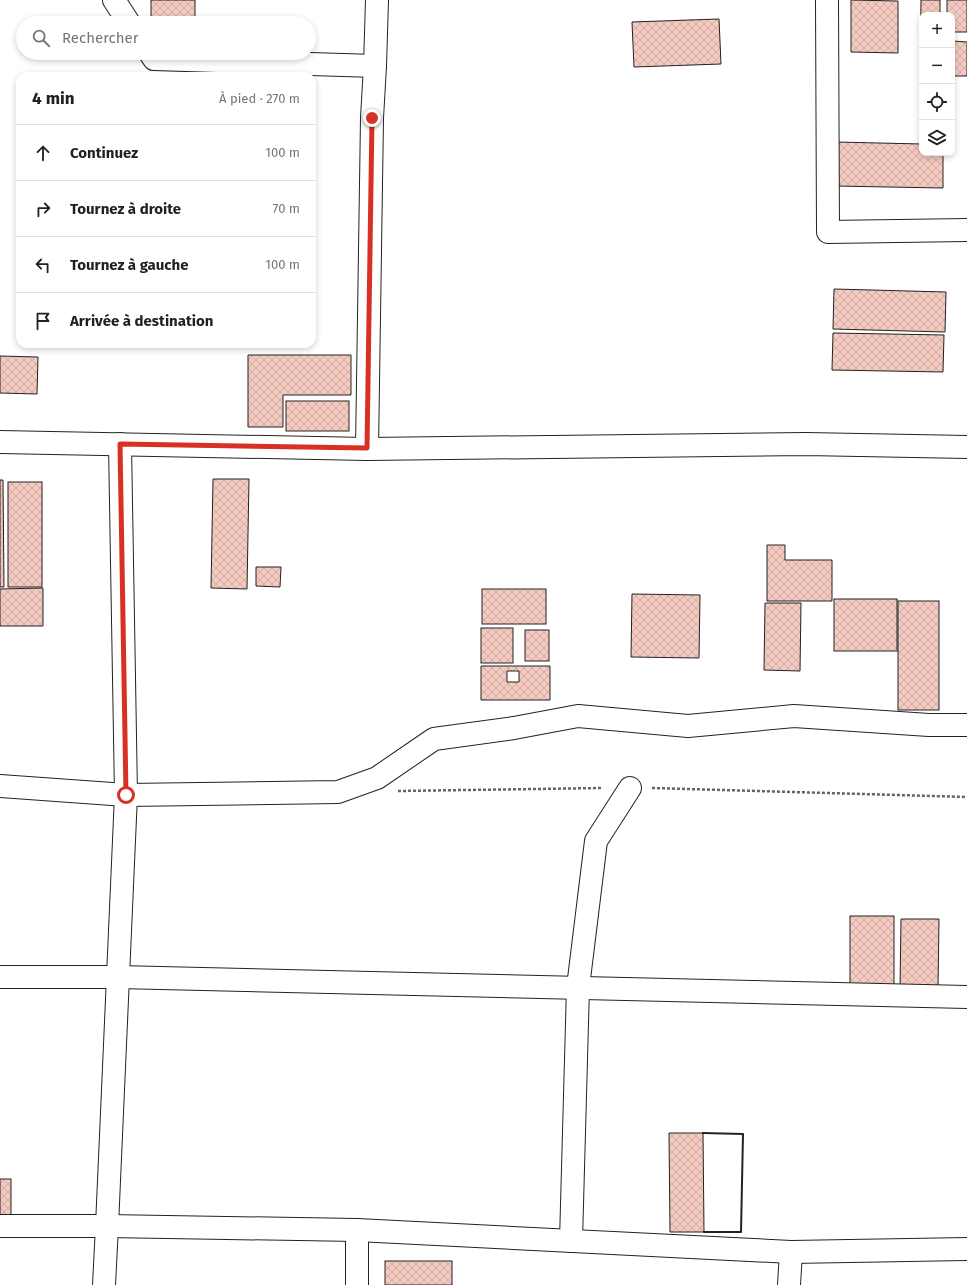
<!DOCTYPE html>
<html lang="fr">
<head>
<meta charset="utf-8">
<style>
  body { margin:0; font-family:"Fira Sans",sans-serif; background:#f6f6f6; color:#202124 }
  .controls { position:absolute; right:12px; top:12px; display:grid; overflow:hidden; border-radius:8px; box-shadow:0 2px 6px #0003 }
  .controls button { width:36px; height:36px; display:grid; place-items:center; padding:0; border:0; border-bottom:1px solid #e0e0e0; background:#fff; color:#202124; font:20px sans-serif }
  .stop { position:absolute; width:12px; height:12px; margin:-9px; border:3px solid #d93025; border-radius:50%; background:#fff }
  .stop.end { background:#d93025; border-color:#fff; box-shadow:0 1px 4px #0008 }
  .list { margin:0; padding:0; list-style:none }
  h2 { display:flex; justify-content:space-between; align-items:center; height:52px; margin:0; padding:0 16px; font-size:17px }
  h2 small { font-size:13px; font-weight:400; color:#757577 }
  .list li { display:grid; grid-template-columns:26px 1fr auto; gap:12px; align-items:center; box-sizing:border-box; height:56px; padding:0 16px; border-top:1px solid #e0e0e0 }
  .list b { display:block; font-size:15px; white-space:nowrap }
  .list em { font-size:13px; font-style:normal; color:#757577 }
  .icon { flex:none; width:22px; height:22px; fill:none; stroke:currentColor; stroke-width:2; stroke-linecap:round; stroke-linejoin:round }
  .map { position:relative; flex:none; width:967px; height:1285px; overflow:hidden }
  .search { position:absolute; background:#fff; box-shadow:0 2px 6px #0003; left:16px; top:16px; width:300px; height:44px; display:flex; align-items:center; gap:10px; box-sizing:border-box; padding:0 14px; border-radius:22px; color:#757577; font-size:15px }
  .panel { position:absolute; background:#fff; box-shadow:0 2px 6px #0003; left:16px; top:72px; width:300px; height:276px; border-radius:12px }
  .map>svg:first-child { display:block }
</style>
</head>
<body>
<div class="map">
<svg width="967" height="1285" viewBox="0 0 967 1285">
  <defs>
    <pattern id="building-cross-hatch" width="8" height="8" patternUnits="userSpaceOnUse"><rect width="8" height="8" fill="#f3c9c0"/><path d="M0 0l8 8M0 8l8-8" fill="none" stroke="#d0aca5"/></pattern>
  </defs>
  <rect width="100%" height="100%" fill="#fff"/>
  <g fill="url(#building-cross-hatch)" stroke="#222" fill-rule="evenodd">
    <rect x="151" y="0" width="44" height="23"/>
    <polygon points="851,0 898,1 898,53 851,52"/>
    <polygon points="921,0 940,0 940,15 922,15 922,72 920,72"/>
    <polygon points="947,0 967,0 967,32 952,32 952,15 947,15"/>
    <polygon points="719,19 721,64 634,67 632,22"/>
    <polygon points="952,41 967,42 967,76 952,76"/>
    <polygon points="836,142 922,144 922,153 943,153 943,188 835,186"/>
    <polygon points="834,289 946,292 945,332 833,329"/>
    <polygon points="833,333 944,335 943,372 832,370"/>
    <polygon points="248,355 351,355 351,395 283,395 283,427 248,427"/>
    <polygon points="0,356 38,357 37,394 0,393"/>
    <rect x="286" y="401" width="63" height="30"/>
    <polygon points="213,479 249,479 247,589 211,588"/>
    <polygon points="0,480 3,480 4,587 0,587"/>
    <rect x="8" y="482" width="34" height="105"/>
    <polygon points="767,545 785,545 785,560 832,560 832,601 767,601"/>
    <polygon points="256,567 281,567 280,587 256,586"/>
    <polygon points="43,588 43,626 0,626 0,589"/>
    <rect x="482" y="589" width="64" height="35"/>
    <polygon points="632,594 700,595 699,658 631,657"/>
    <rect x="834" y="599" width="63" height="52"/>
    <rect x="898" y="601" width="41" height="109"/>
    <polygon points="765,603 801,603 800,671 764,670"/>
    <rect x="481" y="628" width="32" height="35"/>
    <rect x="525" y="630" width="24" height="31"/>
    <path d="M481,666H550V700H481ZM507,671H519V682H507Z"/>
    <rect x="850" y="916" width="44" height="73"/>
    <polygon points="901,919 939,919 938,989 900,989"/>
    <polygon points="669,1133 703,1133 704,1232 670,1232"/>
    <rect x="0" y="1179" width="11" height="38"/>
    <rect x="385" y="1261" width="67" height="24"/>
  </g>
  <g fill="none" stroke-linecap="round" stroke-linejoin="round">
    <defs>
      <g id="minor">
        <polyline points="114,0 129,23"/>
        <polyline points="827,0 828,232 967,230"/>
        <polyline points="150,53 154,59 375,66"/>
        <polyline points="0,442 367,449 806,444 967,447"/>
        <polyline points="367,449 372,118 375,66 377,0"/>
        <polyline points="0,786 126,795 338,792 377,778 434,739 514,728 578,716 688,726 794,716 929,725 967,725"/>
        <polyline points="0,977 118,977 967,997"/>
        <polyline points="0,1226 107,1226 357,1230 791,1252 967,1249"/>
        <polyline points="571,1241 578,987 596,841 630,788"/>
        <polyline points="104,1285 107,1226 126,795 120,444"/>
        <polyline points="357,1285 357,1230"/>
        <polyline points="789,1285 791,1252"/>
      </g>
    </defs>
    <use href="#minor" stroke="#222" stroke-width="24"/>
    <g stroke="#646464" stroke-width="2.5" stroke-dasharray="3 2" stroke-linecap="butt">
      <polyline points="652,788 967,797"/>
      <polyline points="398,791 603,788"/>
    </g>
    <use href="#minor" stroke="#fff" stroke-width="22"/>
    <polyline stroke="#222" stroke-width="2" points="703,1133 743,1134 741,1232 704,1232"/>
  </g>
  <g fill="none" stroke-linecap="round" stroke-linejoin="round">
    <polyline stroke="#d93025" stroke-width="5" points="126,795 120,444 367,448 372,118"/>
  </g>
</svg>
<div class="controls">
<button>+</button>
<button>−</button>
<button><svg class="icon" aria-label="locate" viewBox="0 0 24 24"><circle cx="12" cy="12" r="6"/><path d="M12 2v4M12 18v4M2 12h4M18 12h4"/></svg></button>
<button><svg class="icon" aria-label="layers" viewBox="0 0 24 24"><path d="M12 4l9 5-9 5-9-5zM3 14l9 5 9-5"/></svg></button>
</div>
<div class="stop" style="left:126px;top:795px"></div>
<div class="stop end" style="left:372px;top:118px"></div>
<div class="search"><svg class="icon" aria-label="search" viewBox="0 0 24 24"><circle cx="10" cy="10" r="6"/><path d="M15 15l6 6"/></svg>Rechercher</div>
<section class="panel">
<h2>4 min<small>À pied · 270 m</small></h2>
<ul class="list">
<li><svg class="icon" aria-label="ahead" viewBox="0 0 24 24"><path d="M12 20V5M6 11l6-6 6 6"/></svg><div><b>Continuez</b></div><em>100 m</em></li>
<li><svg class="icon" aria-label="right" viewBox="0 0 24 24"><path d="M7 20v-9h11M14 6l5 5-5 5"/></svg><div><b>Tournez à droite</b></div><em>70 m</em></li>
<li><svg class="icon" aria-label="left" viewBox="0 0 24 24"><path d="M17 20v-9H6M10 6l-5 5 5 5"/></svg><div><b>Tournez à gauche</b></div><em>100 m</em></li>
<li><svg class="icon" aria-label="arrive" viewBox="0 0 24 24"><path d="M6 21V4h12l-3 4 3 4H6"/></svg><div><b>Arrivée à destination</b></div></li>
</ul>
</section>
</div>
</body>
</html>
